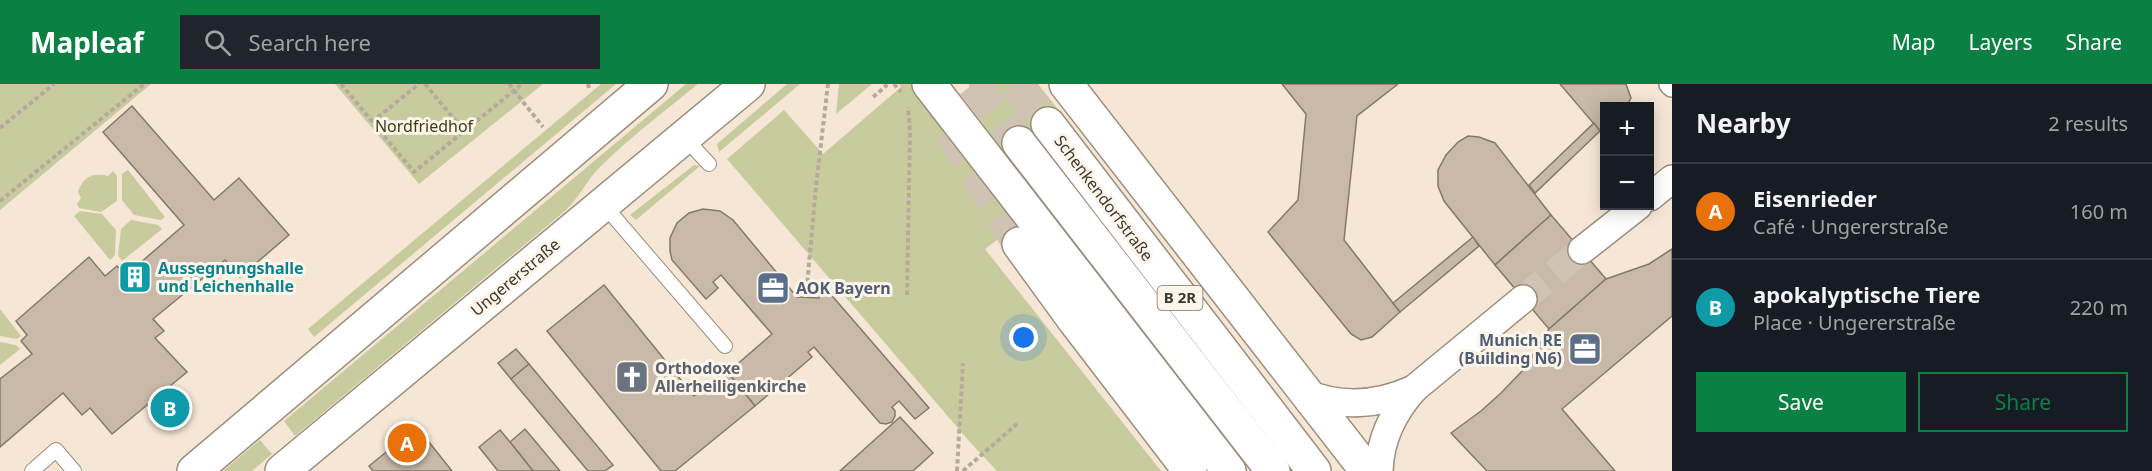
<!DOCTYPE html>
<html lang="en">
<head>
<meta charset="utf-8">
<style>
  body { margin:0; font-family:"Noto Sans",sans-serif; background:#20242c; color:#f1f3f6 }
  .controls { position:absolute; right:18px; top:18px; display:grid; overflow:hidden; border-radius:0px; box-shadow:0 3px 15px #0003 }
  .controls button { width:54px; height:54px; display:grid; place-items:center; padding:0; border:0; border-bottom:2px solid #363941; background:#171b24; color:#f1f3f6; font:30px sans-serif }
  .you { position:absolute; left:1024px; top:254px; width:21px; height:21px; margin:-15px; border:4px solid #fff; border-radius:50%; background:#1a73e8; box-shadow:0 0 0 9px #1a73e833 }
  .badge { display:grid; place-items:center; width:39px; height:39px; border-radius:50%; background:#0b8043; color:#fff; font-size:20px; font-weight:700 }
  .pin { position:absolute; translate:-50% -50%; border:3px solid #fff; box-shadow:0 2px 6px #0006 }
  .list { margin:0; padding:0; list-style:none }
  h2 { display:flex; justify-content:space-between; align-items:center; height:78px; margin:0; padding:0 24px; font-size:26px }
  h2 small { font-size:20px; font-weight:400; color:#9ea1a6 }
  .list li { display:grid; grid-template-columns:39px 1fr auto; gap:18px; align-items:center; box-sizing:border-box; height:96px; padding:0 24px; border-top:2px solid #363941 }
  .list b { display:block; font-size:22px; white-space:nowrap }
  .list p { margin:0; font-size:20px; white-space:nowrap; color:#9ea1a6 }
  .list em { font-size:20px; font-style:normal; color:#9ea1a6 }
  .actions { display:flex; gap:12px; padding:18px 24px }
  .actions a { flex:1; padding:14px 0; border:2px solid #0b8043; border-radius:0px; text-align:center; font-size:21px; color:#0b8043 }
  .actions .main { background:#0b8043; color:#fff }
  .icon { flex:none; width:33px; height:33px; fill:none; stroke:currentColor; stroke-width:2; stroke-linecap:round; stroke-linejoin:round }
  .map { position:relative; flex:none; width:1672px; height:387px; overflow:hidden }
  header { display:flex; align-items:center; gap:36px; box-sizing:border-box; height:84px; padding:0 30px; background:#0b8043; color:#fff }
  header strong { font-size:28px }
  nav { display:flex; gap:33px; margin-inline-start:auto; font-size:21px }
  .search { width:420px; height:54px; background:#20242c; display:flex; align-items:center; gap:15px; box-sizing:border-box; padding:0 21px; border-radius:0px; color:#9ea1a6; font-size:22px }
  main { display:flex }
  aside { flex:1; background:#171b24 }
  .map>svg:first-child { display:block }
</style>
</head>
<body>
<header>
<strong>Mapleaf</strong>
<div class="search"><svg class="icon" aria-label="search" viewBox="0 0 24 24"><circle cx="10" cy="10" r="6"/><path d="M15 15l6 6"/></svg>Search here</div>
<nav><a>Map</a><a>Layers</a><a>Share</a></nav>
</header>
<main>
<div class="map">
<svg width="1672" height="387" viewBox="0 0 1672 387">
  <rect width="100%" height="100%" fill="#f6e6d5"/>
  <g fill="#c8cb9e">
    <polygon points="0,0 151,0 0,126"/>
    <polygon points="335,0 543,0 419,100"/>
    <polygon points="601,0 616,0 314,253 308,245"/>
    <path d="M686,0H698C665,27 630,53 600,83C587,96 579,114 565,127L295,352L284,337Z"/>
    <polygon points="787,0 800,0 719,68 717,60"/>
    <polygon points="839,0 872,0 836,30"/>
    <polygon points="899,0 912,0 1021,138 985,165 1161,387 997,387 969,357 727,75 784,26 823,70 901,3"/>
    <polygon points="969,0 1038,0 1057,24 1003,67 969,21"/>
    <polygon points="694,81 700,82 636,136 630,131"/>
    <polygon points="128,86 165,133 161,136 134,131 122,116 122,90"/>
    <path d="M113,87L117,92V117L101,128L79,124L77,120L81,114L78,108C83,93 92,88 108,92Z"/>
    <polygon points="80,127 102,130 116,146 115,171 110,176 74,132"/>
    <polygon points="131,136 158,141 162,145 122,177 118,171 121,145"/>
    <polygon points="0,225 21,252 17,255 0,252"/>
    <polygon points="0,258 16,261 20,265 0,281"/>
    <polygon points="260,356 272,370 252,387 223,387"/>
  </g>
  <g fill="#c8b9a8" stroke="#877969" stroke-width="1.5">
    <polygon points="1282,0 1398,0 1357,32 1344,156 1400,228 1372,253 1361,256 1351,250 1268,148 1298,116 1306,30"/>
    <polygon points="1560,0 1626,0 1631,14 1627,22 1604,22 1604,43 1600,47"/>
    <polygon points="132,22 214,116 239,94 289,151 240,193 225,176 153,235 164,247 155,254 187,288 112,350 90,324 82,331 63,309 0,363 0,295 32,270 21,257 27,251 16,237 89,173 105,192 117,182 125,192 184,141 103,48"/>
    <polygon points="1594,39 1600,47 1535,109 1529,101"/>
    <polygon points="1468,52 1479,53 1495,59 1551,131 1495,181 1444,117 1438,102 1438,86 1446,71 1458,58"/>
    <polygon points="703,125 720,127 733,136 797,213 819,214 821,199 929,324 915,335 899,317 892,323 895,327 895,332 892,338 886,340 880,339 814,263 808,268 812,273 755,322 727,289 772,250 721,191 713,198 718,204 706,215 672,176 670,167 670,154 677,139 689,129"/>
    <polygon points="1551,131 1606,195 1549,245 1495,181"/>
    <polygon points="1473,153 1479,162 1400,228 1393,219"/>
    <polygon points="1672,165 1672,232 1562,325 1615,387 1487,387 1451,349 1481,327 1501,309 1525,284 1549,245 1606,195 1649,180"/>
    <polygon points="604,201 694,312 726,286 755,322 675,387 661,387 547,247"/>
    <polygon points="516,265 529,280 511,295 498,279"/>
    <polygon points="529,280 613,381 605,387 588,387 511,295"/>
    <polygon points="900,333 933,369 913,387 840,387"/>
    <polygon points="417,343 452,387 373,387 369,382"/>
    <polygon points="525,345 560,387 533,387 510,358"/>
    <polygon points="500,346 510,358 533,387 498,387 479,363"/>
  </g>
  <g fill="none" stroke-linecap="round" stroke-linejoin="round">
    <polyline stroke="#d1c3b4" stroke-width="27" stroke-dasharray="27 14" stroke-linecap="butt" points="1523,215 1582,166"/>
    <g stroke="#d1c3b4" stroke-width="33" stroke-dasharray="33 16" stroke-linecap="butt">
      <polyline points="973,0 1019,59"/>
      <polyline points="1016,0 1048,40"/>
    </g>
    <polyline stroke="#d1c3b4" stroke-width="33" stroke-dasharray="33 16" stroke-linecap="butt" points="951,46 1019,160"/>
    <defs>
      <g id="service">
        <polyline points="684,53 709,80"/>
        <polyline points="603,120 725,262"/>
        <polyline points="32,387 56,366 74,387"/>
      </g>
      <polyline id="pedestrian" points="1670,0 1672,2"/>
      <g id="minor">
        <polyline points="1650,113 1672,95"/>
        <polyline points="1582,166 1638,122"/>
        <path d="M1305,309C1341,324 1379,321 1414,305"/>
        <path d="M1379,387C1380,355 1394,327 1415,304L1523,215"/>
      </g>
      <g id="secondary">
        <polyline points="1066,0 1367,387"/>
        <polyline points="194,387 651,0"/>
        <polyline points="282,387 748,0"/>
      </g>
      <g id="trunk">
        <polyline points="929,0 1229,387"/>
        <polyline points="1048,40 1314,387"/>
        <polyline points="1019,59 1273,387"/>
      </g>
      <polyline id="motorway" points="1019,160 1075,237 1190,387"/>
    </defs>
    <use href="#service" stroke="#9c8e7d" stroke-width="16"/>
    <use href="#pedestrian" stroke="#9c8e7d" stroke-width="24"/>
    <use href="#minor" stroke="#9c8e7d" stroke-width="30"/>
    <use href="#secondary" stroke="#9c8e7d" stroke-width="36"/>
    <use href="#trunk" stroke="#9c8e7d" stroke-width="36"/>
    <use href="#motorway" stroke="#9c8e7d" stroke-width="36"/>
    <g stroke="#b7aa9d" stroke-width="4" stroke-dasharray="4.5 3" stroke-linecap="butt">
      <polyline points="341,0 414,88 522,0"/>
      <polyline points="425,0 464,47"/>
      <polyline points="509,0 543,43"/>
      <polyline points="588,0 589,4"/>
      <polyline points="894,0 901,8"/>
      <polyline points="873,13 886,2 884,0"/>
      <polyline points="372,38 419,0"/>
      <polyline points="0,44 54,0"/>
      <polyline points="0,117 144,0"/>
      <polyline points="907,211 910,48 908,23"/>
      <polyline points="806,213 816,102 828,0"/>
      <polyline points="158,326 177,347"/>
      <polyline points="957,387 963,279"/>
      <polyline points="963,387 1018,339"/>
    </g>
    <use href="#service" stroke="#fff" stroke-width="14"/>
    <use href="#pedestrian" stroke="#fff" stroke-width="21"/>
    <use href="#minor" stroke="#fff" stroke-width="27"/>
    <use href="#secondary" stroke="#fff" stroke-width="33"/>
    <use href="#trunk" stroke="#fff" stroke-width="33"/>
    <use href="#motorway" stroke="#fff" stroke-width="33"/>
  </g>
  <defs>
    <symbol id="building-square" viewBox="-11 -11 22 22"><rect x="-9" y="-9" width="18" height="18" rx="4" fill="#0f9aa8" stroke="#fef5ea"/><path d="M-4-6H4V6H1V3H-1V6H-4ZM-2.5-4.3h1.7v1.8h-1.7ZM.8-4.3h1.7v1.8H.8ZM-2.5-1h1.7V.8h-1.7ZM.8-1h1.7V.8H.8Z" fill="#fff"/></symbol>
    <symbol id="office-square" viewBox="-11 -11 22 22"><rect x="-9" y="-9" width="18" height="18" rx="4" fill="#5c6f8a" stroke="#fef5ea"/><path d="M-6-3h4V-5.5h4V-3h4V5H-6ZM-1-4.5V-3h2v-1.5ZM-6 0V1H6V0Z" fill="#fff"/></symbol>
    <symbol id="church-square" viewBox="-11 -11 22 22"><rect x="-9" y="-9" width="18" height="18" rx="4" fill="#6b7280" stroke="#fef5ea"/><path d="M-1.2-6h2.4v3.5h3.3v2.4h-3.3V6h-2.4V-.1h-3.3v-2.4h3.3Z" fill="#fff"/></symbol>
  </defs>
  <g fill-rule="evenodd">
    <use href="#building-square" x="116" y="174" width="38" height="38"/>
    <use href="#office-square" x="754" y="185" width="38" height="38"/>
    <use href="#office-square" x="1566" y="246" width="38" height="38"/>
    <use href="#church-square" x="613" y="274" width="38" height="38"/>
  </g>
  <g text-anchor="middle" stroke-width="6" stroke-linejoin="round" paint-order="stroke">
    <rect fill="#fef5ea" stroke="#777068" stroke-width="1.5" x="1157.5" y="202" width="45" height="24" rx="4.5"/>
    <g font-size="15" font-weight="bold" fill="#3d3730">
      <text x="1180" y="219">B 2R</text>
    </g>
    <g font-size="16" fill="#3b3c14" stroke="#fef5ea">
      <text x="424" y="48">Nordfriedhof</text>
    </g>
    <g font-size="16" fill="#3d3730" stroke="#fef5ea">
      <text transform="translate(1104 114) rotate(53)" y="6">Schenkendorfstraße</text>
      <text transform="translate(515 193) rotate(-40)" y="6">Ungererstraße</text>
    </g>
    <g font-size="16" font-weight="bold" fill="#0d838f" stroke="#fef5ea" text-anchor="start">
      <text x="158" y="190">Aussegnungshalle<tspan x="158" dy="18">und Leichenhalle</tspan></text>
    </g>
    <g font-size="16" font-weight="bold" fill="#4e5e75" stroke="#fef5ea" text-anchor="start">
      <text x="796" y="210">AOK Bayern</text>
      <text x="1562" y="262" text-anchor="end">Munich RE<tspan x="1562" dy="18">(Building N6)</tspan></text>
    </g>
    <g font-size="16" font-weight="bold" fill="#5b616d" stroke="#fef5ea" text-anchor="start">
      <text x="655" y="290">Orthodoxe<tspan x="655" dy="18">Allerheiligenkirche</tspan></text>
    </g>
  </g>
</svg>
<div class="controls">
<button>+</button>
<button>−</button>
</div>
<div class="you"></div>
<div class="pin badge" style="left:407px;top:359px;background:#e8710a">A</div>
<div class="pin badge" style="left:170px;top:324px;background:#0f9aa8">B</div>
</div>
<aside>
<h2>Nearby<small>2 results</small></h2>
<ul class="list">
<li><span class="badge" style="background:#e8710a">A</span><div><b>Eisenrieder</b><p>Café · Ungererstraße</p></div><em>160 m</em></li>
<li><span class="badge" style="background:#0f9aa8">B</span><div><b>apokalyptische Tiere</b><p>Place · Ungererstraße</p></div><em>220 m</em></li>
</ul>
<div class="actions"><a class="main">Save</a><a>Share</a></div>
</aside>
</main>
</body>
</html>
